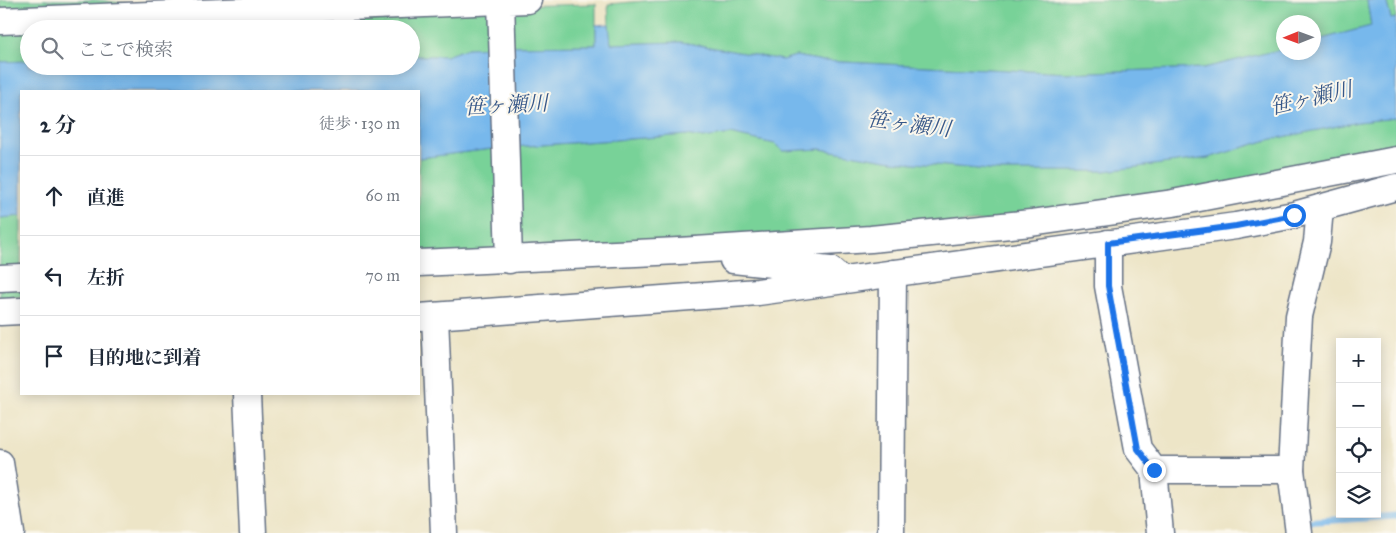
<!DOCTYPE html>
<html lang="ja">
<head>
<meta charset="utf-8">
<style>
  body { margin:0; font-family:"IM FELL Great Primer","Noto Serif JP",serif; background:#f2f2f3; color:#1f2937 }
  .controls { position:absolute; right:15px; bottom:15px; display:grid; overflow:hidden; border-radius:0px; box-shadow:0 2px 12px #0003 }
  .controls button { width:45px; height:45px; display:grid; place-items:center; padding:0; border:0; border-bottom:1px solid #e0e1e3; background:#fff; color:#1f2937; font:25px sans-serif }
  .compass { position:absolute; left:1276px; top:15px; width:45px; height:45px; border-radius:50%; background:#fff; box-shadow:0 2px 12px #0003; rotate:269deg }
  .stop { position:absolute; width:15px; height:15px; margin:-11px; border:4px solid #1a73e8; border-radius:50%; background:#fff }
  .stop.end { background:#1a73e8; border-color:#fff; box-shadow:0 1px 5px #0008 }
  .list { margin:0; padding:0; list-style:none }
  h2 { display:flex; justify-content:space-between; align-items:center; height:65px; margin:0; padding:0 20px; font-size:21px }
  h2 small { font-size:16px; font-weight:400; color:#747a83 }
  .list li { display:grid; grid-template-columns:32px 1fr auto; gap:15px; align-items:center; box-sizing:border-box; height:80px; padding:0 20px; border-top:1px solid #e0e1e3 }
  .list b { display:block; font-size:19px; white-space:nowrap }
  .list em { font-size:16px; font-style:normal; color:#747a83 }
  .icon { flex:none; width:28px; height:28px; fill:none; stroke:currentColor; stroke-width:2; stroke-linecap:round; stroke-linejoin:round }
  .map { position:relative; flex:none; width:1396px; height:533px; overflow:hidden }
  .search { position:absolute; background:#fff; box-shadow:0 2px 12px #0003; left:20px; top:20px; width:400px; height:55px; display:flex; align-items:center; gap:12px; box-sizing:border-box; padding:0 18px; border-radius:28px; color:#747a83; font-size:19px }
  .panel { position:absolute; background:#fff; box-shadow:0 2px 12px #0003; left:20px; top:90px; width:400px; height:305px; border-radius:0px }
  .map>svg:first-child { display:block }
</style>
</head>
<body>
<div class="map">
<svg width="1396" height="533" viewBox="0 0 1396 533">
  <rect width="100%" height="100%" fill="#fbf7ec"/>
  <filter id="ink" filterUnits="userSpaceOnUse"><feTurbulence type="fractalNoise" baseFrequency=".02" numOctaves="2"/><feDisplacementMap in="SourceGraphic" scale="10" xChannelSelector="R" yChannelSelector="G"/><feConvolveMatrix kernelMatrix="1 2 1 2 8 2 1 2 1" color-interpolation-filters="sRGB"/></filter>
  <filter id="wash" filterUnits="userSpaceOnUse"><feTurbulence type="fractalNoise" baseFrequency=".0096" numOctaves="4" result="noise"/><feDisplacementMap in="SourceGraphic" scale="20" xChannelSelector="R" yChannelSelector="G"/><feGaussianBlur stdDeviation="1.12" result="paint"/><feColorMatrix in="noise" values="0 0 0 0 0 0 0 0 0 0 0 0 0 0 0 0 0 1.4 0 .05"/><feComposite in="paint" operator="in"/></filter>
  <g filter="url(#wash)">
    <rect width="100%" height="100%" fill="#ede5c7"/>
    <g fill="#78d298" stroke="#4a807b">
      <polygon points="0,0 97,0 172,8 0,17"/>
      <polygon points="656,0 1367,0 1371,26 1314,41 1314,22 1284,22 1283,49 1204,68 1067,73 823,61 796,56 782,60 681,42 610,44 608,4"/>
      <polygon points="1386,0 1396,0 1396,18 1391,19"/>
      <polygon points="596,4 596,45 508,46 507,6"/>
      <polygon points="497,8 499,47 468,48 446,56 411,56 411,29 29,29 29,61 0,62 0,25"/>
      <polygon points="1396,118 1396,152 1029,218 516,255 512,147 687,135 703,138 730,134 775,144 783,151 820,149 893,161 1000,171 1105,171 1208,158 1268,140 1358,122"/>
      <polygon points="500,148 503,255 419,257 419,158"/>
      <polygon points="21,216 21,272 0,272 0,218"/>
      <polygon points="21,281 21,297 0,299 0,282"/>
    </g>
    <g fill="#77b8ec" stroke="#4974a5">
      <polygon points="1367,0 1386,0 1391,19 1396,18 1396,118 1358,122 1268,140 1208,158 1105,171 1000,171 893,161 820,149 783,151 775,144 730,134 703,138 687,135 512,147 508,46 596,45 596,25 609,24 611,44 681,42 782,60 796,56 823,61 1067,73 1204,68 1283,49 1284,52 1314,52 1314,41 1371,26"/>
      <polygon points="499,47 500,148 419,158 419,91 21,91 21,216 0,218 0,62 29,61 29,66 411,66 411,56 446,56 468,48"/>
    </g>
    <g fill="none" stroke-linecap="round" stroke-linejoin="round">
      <polyline stroke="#77b8ec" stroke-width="7" points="1301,522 1396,516"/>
    </g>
  </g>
  <g filter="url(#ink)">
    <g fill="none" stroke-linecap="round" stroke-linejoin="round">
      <defs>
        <g id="minor">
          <polyline points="0,21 501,1"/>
          <polyline points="1108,243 1108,286 1138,449 1154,470 1291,470"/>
          <polyline points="509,260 501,1 528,0"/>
          <polyline points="733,260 830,270 838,277"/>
          <polyline points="419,263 679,251 871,239 1031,223 1173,203 1396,160"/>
          <polyline points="0,278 21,277"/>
          <polyline points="0,312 21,311"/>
          <polyline points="435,316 444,533"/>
          <polyline points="419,317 758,292 1236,226 1294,215 1396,187"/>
          <polyline points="247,394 253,533"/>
          <polyline points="0,463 11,533"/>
          <polyline points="1154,470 1160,533"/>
          <polyline points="891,533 893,273"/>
          <polyline points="1299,533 1291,470 1299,316 1317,242 1320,208"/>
        </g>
      </defs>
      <use href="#minor" stroke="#646f83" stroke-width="29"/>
      <use href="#minor" stroke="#fff" stroke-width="26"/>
    </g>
  </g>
  <g fill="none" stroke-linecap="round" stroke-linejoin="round" filter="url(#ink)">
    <polyline stroke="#1a73e8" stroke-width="6" points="1154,470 1138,449 1108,286 1108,243 1236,226 1294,215"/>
  </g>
  <g text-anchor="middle" stroke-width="4" stroke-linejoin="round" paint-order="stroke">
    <g font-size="21" font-style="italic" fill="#375889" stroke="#fbf7ec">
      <text transform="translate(1311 98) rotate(-13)" y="7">笹ヶ瀬川</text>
      <text transform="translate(506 105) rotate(-3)" y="7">笹ヶ瀬川</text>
      <text transform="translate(909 124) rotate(7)" y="7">笹ヶ瀬川</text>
    </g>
  </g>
</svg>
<div class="controls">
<button>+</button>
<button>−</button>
<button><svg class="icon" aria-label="locate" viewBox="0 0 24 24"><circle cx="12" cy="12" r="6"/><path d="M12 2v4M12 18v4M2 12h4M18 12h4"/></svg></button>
<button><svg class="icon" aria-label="layers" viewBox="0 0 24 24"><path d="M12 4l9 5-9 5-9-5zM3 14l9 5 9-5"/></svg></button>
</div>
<svg class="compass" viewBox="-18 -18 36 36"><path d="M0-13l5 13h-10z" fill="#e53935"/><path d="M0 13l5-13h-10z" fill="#747a83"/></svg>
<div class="stop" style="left:1294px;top:215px"></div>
<div class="stop end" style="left:1154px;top:470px"></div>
<div class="search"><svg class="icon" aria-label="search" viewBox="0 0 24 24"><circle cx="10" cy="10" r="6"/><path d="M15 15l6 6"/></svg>ここで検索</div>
<section class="panel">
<h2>2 分<small>徒歩 · 130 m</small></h2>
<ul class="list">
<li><svg class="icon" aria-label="ahead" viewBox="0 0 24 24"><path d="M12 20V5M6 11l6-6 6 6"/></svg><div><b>直進</b></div><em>60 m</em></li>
<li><svg class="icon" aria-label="left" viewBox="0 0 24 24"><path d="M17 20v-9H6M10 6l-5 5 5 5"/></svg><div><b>左折</b></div><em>70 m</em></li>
<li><svg class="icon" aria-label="arrive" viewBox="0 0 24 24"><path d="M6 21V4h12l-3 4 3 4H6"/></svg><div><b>目的地に到着</b></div></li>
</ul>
</section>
</div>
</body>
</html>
